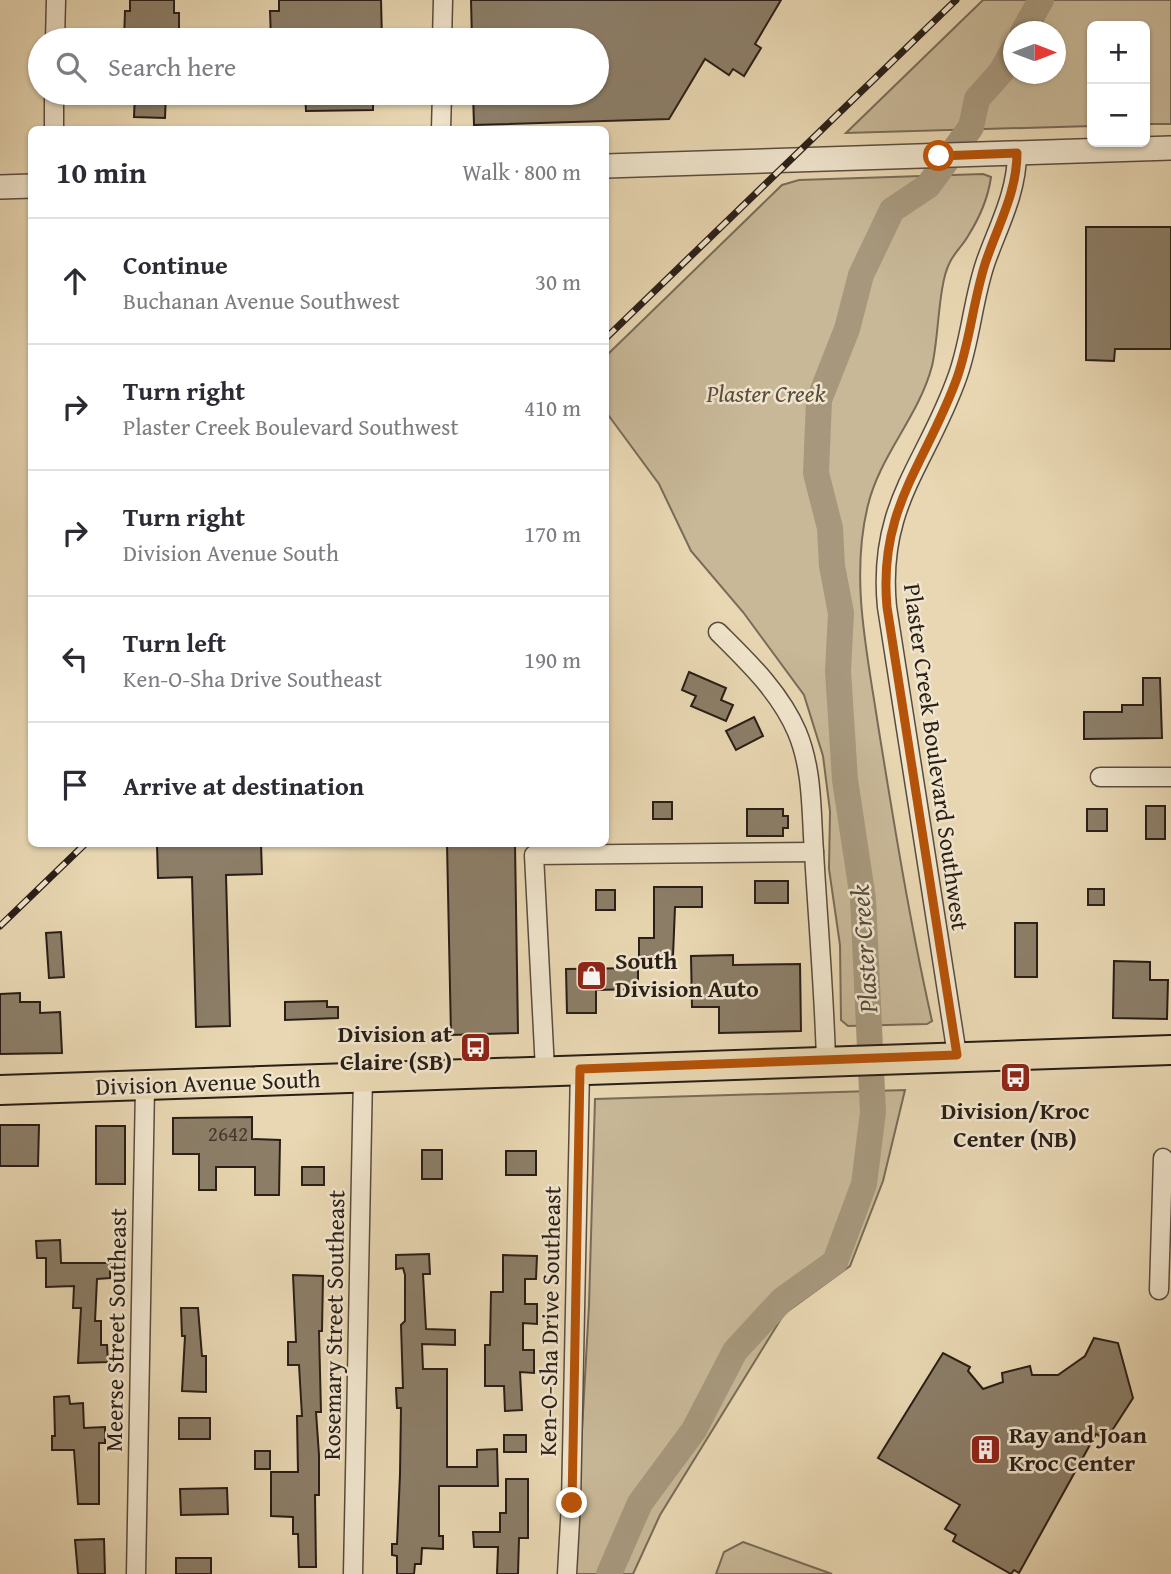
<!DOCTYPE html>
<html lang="en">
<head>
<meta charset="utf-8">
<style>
  body { margin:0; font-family:"Gentium Book Plus",serif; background:#f7f7f7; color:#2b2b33 }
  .controls { position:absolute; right:21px; top:21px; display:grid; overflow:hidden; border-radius:10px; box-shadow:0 2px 5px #0004 }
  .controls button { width:63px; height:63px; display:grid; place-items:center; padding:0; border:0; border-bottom:2px solid #e1e1e2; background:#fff; color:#2b2b33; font:35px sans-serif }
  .compass { position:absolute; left:1003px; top:21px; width:63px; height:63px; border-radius:50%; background:#fff; box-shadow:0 2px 5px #0004; rotate:90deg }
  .stop { position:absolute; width:21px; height:21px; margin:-16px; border:5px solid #b45309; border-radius:50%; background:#fff }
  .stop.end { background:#b45309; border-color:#fff; box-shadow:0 2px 7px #0008 }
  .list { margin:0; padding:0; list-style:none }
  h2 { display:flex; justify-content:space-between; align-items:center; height:91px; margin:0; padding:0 28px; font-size:30px }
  h2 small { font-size:23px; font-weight:400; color:#7c7c81 }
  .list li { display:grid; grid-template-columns:46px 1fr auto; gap:21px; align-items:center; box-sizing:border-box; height:126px; padding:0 28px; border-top:2px solid #e1e1e2 }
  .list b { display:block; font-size:26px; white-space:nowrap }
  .list p { margin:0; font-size:23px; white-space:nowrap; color:#7c7c81 }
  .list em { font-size:23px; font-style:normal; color:#7c7c81 }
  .icon { flex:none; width:38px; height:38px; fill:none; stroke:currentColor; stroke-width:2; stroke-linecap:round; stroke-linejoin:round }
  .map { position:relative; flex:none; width:1171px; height:1574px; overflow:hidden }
  .search { position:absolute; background:#fff; box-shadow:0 2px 5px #0004; left:28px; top:28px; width:581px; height:77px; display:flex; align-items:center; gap:18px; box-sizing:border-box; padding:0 24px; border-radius:38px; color:#7c7c81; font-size:26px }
  .panel { position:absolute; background:#fff; box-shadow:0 2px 5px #0004; left:28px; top:126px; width:581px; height:721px; border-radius:10px }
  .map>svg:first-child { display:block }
</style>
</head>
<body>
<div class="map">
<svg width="1171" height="1574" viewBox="0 0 1171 1574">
  <rect width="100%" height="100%" fill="#e8d7b2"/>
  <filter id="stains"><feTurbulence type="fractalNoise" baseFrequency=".00286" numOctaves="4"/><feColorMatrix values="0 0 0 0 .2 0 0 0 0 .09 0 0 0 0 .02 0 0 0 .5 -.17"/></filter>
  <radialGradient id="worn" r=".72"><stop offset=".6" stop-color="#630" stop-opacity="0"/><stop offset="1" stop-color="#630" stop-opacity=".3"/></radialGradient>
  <g fill="#c8b898" stroke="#786b58" stroke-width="2" fill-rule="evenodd">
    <path d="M983,0H1171V124H1145V26H1092V126L846,133ZM1014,32H1056V74H1014Z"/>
    <path d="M983,174L991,177C988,199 980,217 968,236C963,245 955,252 950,262C938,284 939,337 932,366C919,416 880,455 868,505C850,577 867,652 878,725C894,824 910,923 932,1021L927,1024L848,1026L841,1020L840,945L829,869L830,811L823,756L804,695L743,612L691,551L659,484L606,412V356L782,185L799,180Z"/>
    <polygon points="905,1090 883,1181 850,1266 784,1314 660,1515 633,1574 574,1574 589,1305 595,1099"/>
    <polygon points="743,1542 832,1574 716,1574 724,1552"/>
  </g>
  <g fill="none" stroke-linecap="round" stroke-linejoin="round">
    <g stroke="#a7987d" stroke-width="26">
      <polyline points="1023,32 1041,0"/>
      <polyline points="609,1574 640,1503 694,1430 735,1351 782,1300 835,1262 864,1184 873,1112 863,899 845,780 838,671 841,613 832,566 830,528 816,473 819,400 847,329 861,275 892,210 928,186 971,127 977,99 1001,72 1014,49"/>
    </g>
  </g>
  <g fill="#8c7e68" stroke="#291e17" stroke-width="2">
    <polygon points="130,0 174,0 174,13 179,13 179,40 124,40 125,11 130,11"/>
    <polygon points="279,0 381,0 382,40 271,40 270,11 279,11"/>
    <polygon points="471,0 781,0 755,44 761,48 744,76 733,69 729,75 705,59 669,119 474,125 473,93 597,93 597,40 472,40"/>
    <polygon points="135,93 166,93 165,118 134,117"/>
    <polygon points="305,93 373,93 373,110 306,111"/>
    <polygon points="1086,227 1171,227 1171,349 1115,349 1114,361 1086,360"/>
    <polygon points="689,672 726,688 721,700 733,705 726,721 691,706 696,696 682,690"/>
    <polygon points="1143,678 1160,678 1162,738 1084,739 1084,712 1122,712 1122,705 1143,705"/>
    <polygon points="754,717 763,736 736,750 726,731"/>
    <rect x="653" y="802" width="19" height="17"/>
    <rect x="1146" y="806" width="19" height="33"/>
    <polygon points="747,809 783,809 783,816 788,816 788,828 783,828 783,836 747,836"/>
    <rect x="1087" y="809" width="20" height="22"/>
    <polygon points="157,844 261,844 262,874 226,875 230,1026 196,1027 192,877 158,878"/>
    <polygon points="447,844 515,844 518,1033 451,1035"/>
    <rect x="755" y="881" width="33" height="22"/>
    <polygon points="654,887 702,887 702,907 675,907 673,956 639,956 639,938 654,938"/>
    <rect x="1088" y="889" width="16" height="16"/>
    <rect x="596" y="890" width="19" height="20"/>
    <rect x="1015" y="923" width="22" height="54"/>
    <polygon points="61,932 64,977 49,978 46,933"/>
    <polygon points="733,955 733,965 800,964 801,1031 719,1033 719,1007 692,1007 691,956"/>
    <polygon points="1114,961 1150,962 1150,980 1168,980 1167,1019 1113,1018"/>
    <polygon points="638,968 638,989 596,990 596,1013 567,1013 566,969"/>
    <polygon points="20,993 20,1002 40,1002 40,1013 60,1012 62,1053 0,1054 0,994"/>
    <polygon points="327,1001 327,1007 338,1007 338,1018 285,1020 285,1002"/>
    <polygon points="252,1117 252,1139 280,1140 279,1195 255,1195 255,1167 216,1167 216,1190 199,1190 199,1154 173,1154 173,1118"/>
    <polygon points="0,1125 39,1125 38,1166 0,1166"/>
    <rect x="96" y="1126" width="29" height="58"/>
    <rect x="422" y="1150" width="20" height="29"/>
    <rect x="506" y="1151" width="30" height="24"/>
    <rect x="302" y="1167" width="22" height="18"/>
    <polygon points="60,1240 61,1263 110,1263 110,1278 97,1279 95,1321 101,1321 101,1345 107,1345 108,1362 78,1363 81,1308 73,1308 74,1286 46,1287 46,1258 37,1258 36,1241"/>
    <polygon points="429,1254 430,1274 423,1274 426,1329 455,1330 455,1345 422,1344 423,1369 447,1369 447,1467 477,1467 477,1450 497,1449 498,1486 439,1486 439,1536 443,1536 443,1549 422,1548 421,1564 415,1564 414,1574 397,1574 397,1556 392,1555 392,1544 397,1544 400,1474 401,1408 397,1408 396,1388 403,1388 401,1325 405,1321 405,1275 403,1268 396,1269 396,1255"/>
    <polygon points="503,1255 537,1256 536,1279 525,1279 525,1304 537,1304 537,1324 523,1323 523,1350 534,1350 534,1373 520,1372 522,1410 505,1411 504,1386 485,1386 485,1345 490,1345 491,1292 503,1292"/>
    <polygon points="293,1275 323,1276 322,1331 319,1331 321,1412 316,1412 319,1455 319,1495 315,1495 316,1567 299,1567 298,1534 293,1534 293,1517 271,1516 271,1472 298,1472 297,1416 302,1416 299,1365 288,1365 288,1342 296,1342"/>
    <polygon points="181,1308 198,1308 202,1356 206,1356 206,1392 182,1391 185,1336 182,1336"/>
    <polygon points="1094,1338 1118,1343 1133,1398 1106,1440 1096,1434 1019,1573 1014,1570 1011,1574 953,1541 956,1535 945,1529 960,1505 878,1458 943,1353 970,1367 968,1371 983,1389 1003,1382 1002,1373 1030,1366 1032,1375 1058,1375 1085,1356"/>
    <polygon points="69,1396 70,1404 83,1403 84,1428 105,1427 105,1443 99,1443 99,1504 78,1504 74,1450 52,1450 52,1436 55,1436 54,1397"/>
    <rect x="179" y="1418" width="31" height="21"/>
    <rect x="504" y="1435" width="22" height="17"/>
    <rect x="255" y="1451" width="15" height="18"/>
    <polygon points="506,1479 528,1479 528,1538 519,1538 518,1574 497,1574 498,1547 474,1547 473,1532 500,1532 500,1513 506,1513"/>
    <polygon points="227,1488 228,1514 181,1515 180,1489"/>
    <polygon points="104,1539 105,1574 78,1574 75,1540"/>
    <rect x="176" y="1558" width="35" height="16"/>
  </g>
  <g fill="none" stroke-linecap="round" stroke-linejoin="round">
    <defs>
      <g id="minor">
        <polyline points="55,40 56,0"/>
        <polyline points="442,40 443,0"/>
        <polyline points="54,130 54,93"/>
        <polyline points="441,130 442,93"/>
        <path d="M718,632C748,662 780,692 797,732C813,770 811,812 814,852C818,922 824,990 826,1060"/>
        <polyline points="1100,777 1171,777"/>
        <path d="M957,1055L887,607C877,504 927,464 958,375C971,338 973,298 986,261C999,225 1017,192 1017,153"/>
        <polyline points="545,1070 534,855 814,852"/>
        <polyline points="1159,1290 1163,1158"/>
        <polyline points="136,1574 145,1087"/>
        <polyline points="353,1574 363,1076"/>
        <polyline points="567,1574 571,1503 580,1069"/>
      </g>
      <g id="tertiary">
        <polyline points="606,166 1171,148"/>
        <polyline points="0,187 32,186"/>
      </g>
      <polyline id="primary" points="0,1090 1171,1050"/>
    </defs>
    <use href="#minor" stroke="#594c3e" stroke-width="21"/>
    <use href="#tertiary" stroke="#594c3e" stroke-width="26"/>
    <use href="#primary" stroke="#291e17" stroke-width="32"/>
    <use href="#minor" stroke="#f0e5cd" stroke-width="18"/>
    <use href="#tertiary" stroke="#f0e5cd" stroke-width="23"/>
    <use href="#primary" stroke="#e8d7b2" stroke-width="28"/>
    <defs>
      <g id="rail">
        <polyline points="606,338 956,0"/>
        <polyline points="0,926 85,844"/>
      </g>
    </defs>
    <use href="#rail" stroke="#291e17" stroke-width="7"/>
    <use href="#rail" stroke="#f0e5cd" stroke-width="4.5" stroke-dasharray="13" stroke-linecap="butt"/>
  </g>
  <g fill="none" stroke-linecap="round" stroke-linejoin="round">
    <path stroke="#b45309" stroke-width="9" d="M572,1503L580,1069L957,1055L887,607C878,508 926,464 957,378C970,341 973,302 985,264C997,227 1017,193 1017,153L939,156"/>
  </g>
  <defs>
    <symbol id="shop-square" viewBox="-11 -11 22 22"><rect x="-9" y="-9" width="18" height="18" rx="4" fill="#8f2418" stroke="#f0e5cd"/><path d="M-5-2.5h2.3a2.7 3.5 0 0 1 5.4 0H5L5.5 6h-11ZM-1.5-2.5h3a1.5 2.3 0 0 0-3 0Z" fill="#fff"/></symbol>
    <symbol id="bus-square" viewBox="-11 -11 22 22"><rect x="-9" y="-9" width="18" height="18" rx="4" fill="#8f2418" stroke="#f0e5cd"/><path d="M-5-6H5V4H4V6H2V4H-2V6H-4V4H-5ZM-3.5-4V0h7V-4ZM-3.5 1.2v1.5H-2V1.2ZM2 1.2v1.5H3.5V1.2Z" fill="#fff"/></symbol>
    <symbol id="building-square" viewBox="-11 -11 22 22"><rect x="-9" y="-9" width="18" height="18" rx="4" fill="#8f2418" stroke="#f0e5cd"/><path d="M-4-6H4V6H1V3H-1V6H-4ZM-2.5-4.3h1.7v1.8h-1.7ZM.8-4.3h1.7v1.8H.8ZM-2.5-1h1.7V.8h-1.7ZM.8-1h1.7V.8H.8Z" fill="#fff"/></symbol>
  </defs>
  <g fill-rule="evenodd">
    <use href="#shop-square" x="574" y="958" width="35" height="35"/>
    <use href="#bus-square" x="458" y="1030" width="35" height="35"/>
    <use href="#bus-square" x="998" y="1060" width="35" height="35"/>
    <use href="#building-square" x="968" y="1432" width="35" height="35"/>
  </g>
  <g text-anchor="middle" stroke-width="5" stroke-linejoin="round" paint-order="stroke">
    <g font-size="21" fill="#42362b">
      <text x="228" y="1141">2642</text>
    </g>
    <g font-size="24" font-style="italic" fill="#594c3e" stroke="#f0e5cd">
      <text x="766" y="402">Plaster Creek</text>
    </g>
    <g font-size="24" fill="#291e17" stroke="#f0e5cd">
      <text transform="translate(936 757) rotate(82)" y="8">Plaster Creek Boulevard Southwest</text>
      <text transform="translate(208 1083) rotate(-2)" y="8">Division Avenue South</text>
      <text transform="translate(550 1321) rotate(-89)" y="8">Ken-O-Sha Drive Southeast</text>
      <text transform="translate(334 1325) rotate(-89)" y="8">Rosemary Street Southeast</text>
      <text transform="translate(116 1330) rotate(-89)" y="8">Meerse Street Southeast</text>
    </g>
    <g font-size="24" font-weight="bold" fill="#291e17" stroke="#f0e5cd" text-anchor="start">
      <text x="615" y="969">South<tspan x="615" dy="28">Division Auto</tspan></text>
      <text x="452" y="1042" text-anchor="end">Division at<tspan x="452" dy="28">Claire (SB)</tspan></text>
      <text x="1015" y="1119" text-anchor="middle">Division/Kroc<tspan x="1015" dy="28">Center (NB)</tspan></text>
      <text x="1009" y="1443">Ray and Joan<tspan x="1009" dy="28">Kroc Center</tspan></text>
    </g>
    <g font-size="26" font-style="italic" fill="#55493b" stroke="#f0e5cd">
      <text transform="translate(864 949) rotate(-94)" y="9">Plaster Creek</text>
    </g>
  </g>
  <rect width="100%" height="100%" filter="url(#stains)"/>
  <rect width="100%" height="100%" fill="url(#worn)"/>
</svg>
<div class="controls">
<button>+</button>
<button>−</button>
</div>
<svg class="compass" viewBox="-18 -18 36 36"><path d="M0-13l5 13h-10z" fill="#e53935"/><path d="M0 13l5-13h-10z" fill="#7c7c81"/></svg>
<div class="stop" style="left:939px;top:156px"></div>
<div class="stop end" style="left:572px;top:1503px"></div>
<div class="search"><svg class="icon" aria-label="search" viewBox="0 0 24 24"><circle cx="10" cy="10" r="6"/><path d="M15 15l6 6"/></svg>Search here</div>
<section class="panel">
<h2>10 min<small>Walk · 800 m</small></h2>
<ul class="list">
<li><svg class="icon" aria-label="ahead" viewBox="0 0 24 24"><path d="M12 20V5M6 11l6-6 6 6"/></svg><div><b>Continue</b><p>Buchanan Avenue Southwest</p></div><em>30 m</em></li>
<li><svg class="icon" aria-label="right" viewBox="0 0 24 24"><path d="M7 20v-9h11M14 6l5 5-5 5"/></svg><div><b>Turn right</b><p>Plaster Creek Boulevard Southwest</p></div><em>410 m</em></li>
<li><svg class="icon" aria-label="right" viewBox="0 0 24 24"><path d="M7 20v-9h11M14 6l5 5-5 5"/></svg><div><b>Turn right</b><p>Division Avenue South</p></div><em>170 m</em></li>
<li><svg class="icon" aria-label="left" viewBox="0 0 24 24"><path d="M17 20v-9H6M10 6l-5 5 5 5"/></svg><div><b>Turn left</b><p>Ken-O-Sha Drive Southeast</p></div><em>190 m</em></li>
<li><svg class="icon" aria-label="arrive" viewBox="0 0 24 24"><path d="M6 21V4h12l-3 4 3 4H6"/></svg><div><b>Arrive at destination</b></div></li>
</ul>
</section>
</div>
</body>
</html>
